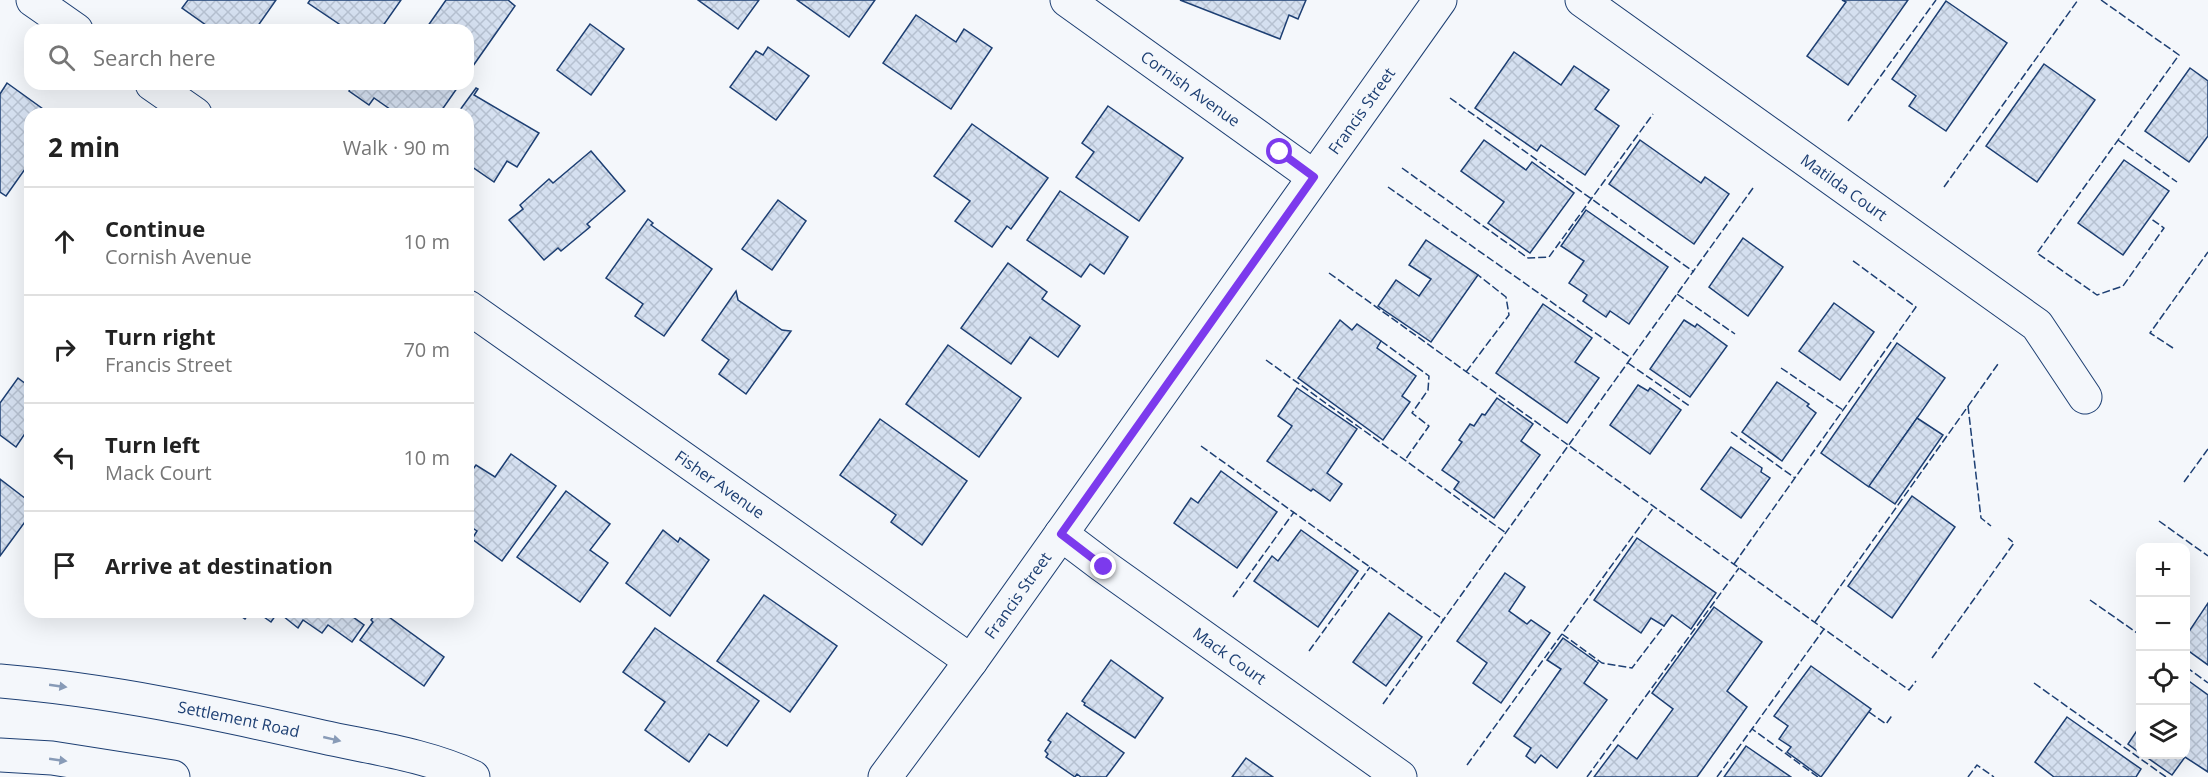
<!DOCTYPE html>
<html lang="en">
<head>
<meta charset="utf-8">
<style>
  body { margin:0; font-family:"Open Sans",sans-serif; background:#f2f2f2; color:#222 }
  .controls { position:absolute; right:18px; bottom:18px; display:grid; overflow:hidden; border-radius:12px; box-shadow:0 6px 24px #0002 }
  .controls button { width:54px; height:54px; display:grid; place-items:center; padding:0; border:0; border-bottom:2px solid #e0e0e0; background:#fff; color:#222; font:30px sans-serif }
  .stop { position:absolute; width:18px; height:18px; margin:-14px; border:4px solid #7c3aed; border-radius:50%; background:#fff }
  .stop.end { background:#7c3aed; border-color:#fff; box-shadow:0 2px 6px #0008 }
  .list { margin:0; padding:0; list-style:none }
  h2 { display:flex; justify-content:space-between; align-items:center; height:78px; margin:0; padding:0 24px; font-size:26px }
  h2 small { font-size:20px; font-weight:400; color:#767676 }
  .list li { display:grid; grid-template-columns:39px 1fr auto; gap:18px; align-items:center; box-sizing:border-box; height:108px; padding:0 24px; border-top:2px solid #e0e0e0 }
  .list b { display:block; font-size:22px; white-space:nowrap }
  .list p { margin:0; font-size:20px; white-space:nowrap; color:#767676 }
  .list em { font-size:20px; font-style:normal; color:#767676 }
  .icon { flex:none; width:33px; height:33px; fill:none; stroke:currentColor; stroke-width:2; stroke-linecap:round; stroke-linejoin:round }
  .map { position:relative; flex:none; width:2208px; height:777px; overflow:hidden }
  .search { position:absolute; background:#fff; box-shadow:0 6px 24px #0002; left:24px; top:24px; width:450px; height:66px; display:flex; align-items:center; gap:15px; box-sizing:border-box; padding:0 21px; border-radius:18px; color:#767676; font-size:22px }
  .panel { position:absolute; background:#fff; box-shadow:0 6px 24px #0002; left:24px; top:108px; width:450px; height:510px; border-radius:18px }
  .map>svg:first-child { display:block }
</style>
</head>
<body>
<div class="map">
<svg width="2208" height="777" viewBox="0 0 2208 777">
  <defs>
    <pattern id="building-cross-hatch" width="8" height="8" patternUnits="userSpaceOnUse" patternTransform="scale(1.5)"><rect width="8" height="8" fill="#d5e0f0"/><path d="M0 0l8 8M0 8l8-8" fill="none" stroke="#b6c1d1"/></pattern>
  </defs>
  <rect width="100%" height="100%" fill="#f4f7fb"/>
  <g fill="url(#building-cross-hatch)" stroke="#1d3f73" stroke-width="1.5">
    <polygon points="188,0 276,0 255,30 213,30 182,8"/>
    <polygon points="310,0 401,0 380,30 348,30 308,3"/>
    <polygon points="446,0 508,0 515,6 468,73 468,30 425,30"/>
    <polygon points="698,0 759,0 738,29"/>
    <polygon points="797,0 875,0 849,37"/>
    <polygon points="1180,0 1306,0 1298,19 1289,15 1280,39"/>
    <polygon points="1842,0 1908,0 1848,85 1807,56 1846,2"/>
    <polygon points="1946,1 2007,43 1946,131 1909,106 1916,96 1892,79"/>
    <polygon points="916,15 956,42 964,29 992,48 951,109 883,63"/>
    <polygon points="590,24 624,49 591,95 557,70"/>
    <polygon points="768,47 809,76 776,120 730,87 756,51 763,55"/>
    <polygon points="1514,52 1561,85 1574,66 1609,90 1595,109 1619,126 1585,175 1541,145 1537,151 1475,108"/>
    <polygon points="2044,64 2095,100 2037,182 1986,146"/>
    <polygon points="2190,68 2208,81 2208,136 2189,162 2145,131"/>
    <polygon points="7,83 50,114 30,114 30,162 6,196 0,192 0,94"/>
    <polygon points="353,84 460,84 439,114 393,114 394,112 374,98 369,105 349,91"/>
    <polygon points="476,88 478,89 474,95 539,133 517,167 507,161 494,182 468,164 468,114 457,114"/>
    <polygon points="1108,106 1183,158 1139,221 1076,177 1094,152 1082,143"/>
    <polygon points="972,124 1048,178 1011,229 1007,226 992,247 955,221 970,201 934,176"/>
    <polygon points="1484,140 1526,170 1532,162 1574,193 1530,253 1488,223 1504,202 1461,171"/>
    <polygon points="1640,140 1701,183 1705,177 1729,194 1694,244 1609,184"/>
    <polygon points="591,151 625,191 587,224 590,227 561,251 558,248 544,260 509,220 523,209 520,205 549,179 553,183"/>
    <polygon points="2124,160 2169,191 2123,255 2078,223"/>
    <polygon points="1060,191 1128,237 1104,274 1090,264 1081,277 1027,240"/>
    <polygon points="778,200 806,221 772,270 742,249"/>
    <polygon points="1586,210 1668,267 1629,324 1610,311 1606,317 1583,301 1587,295 1569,283 1584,261 1561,246"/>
    <polygon points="648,219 653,223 651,225 712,269 664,336 635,316 643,304 606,278"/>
    <polygon points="1743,238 1783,267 1748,316 1709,287"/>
    <polygon points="1426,240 1478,275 1431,342 1378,306 1396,280 1419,296 1431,279 1409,265"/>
    <polygon points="1008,263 1047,292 1042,299 1080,326 1058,357 1030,337 1011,364 961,328"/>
    <polygon points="736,291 738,300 782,330 791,331 746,394 719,374 729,360 702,340"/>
    <polygon points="1834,303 1874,332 1840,380 1799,351"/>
    <polygon points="1543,304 1592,338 1575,362 1599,378 1567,423 1496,373"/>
    <polygon points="1340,320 1352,330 1357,324 1381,341 1377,348 1416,376 1402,396 1410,402 1383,440 1298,378"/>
    <polygon points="1684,320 1695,327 1697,324 1727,346 1690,397 1650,369"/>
    <polygon points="1897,343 1945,378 1869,487 1821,453"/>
    <polygon points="948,345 1021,398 979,457 906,404"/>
    <polygon points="18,378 30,387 30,426 16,447 0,435 0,403"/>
    <polygon points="1777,382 1809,404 1807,406 1816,413 1782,461 1742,432"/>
    <polygon points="1638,385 1648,391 1650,388 1681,410 1650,454 1610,425"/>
    <polygon points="1297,388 1357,429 1327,473 1342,484 1330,501 1313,489 1311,491 1267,461 1292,426 1278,416"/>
    <polygon points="1497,398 1533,424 1521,441 1540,455 1494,518 1454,489 1459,482 1442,470 1462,442 1459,440 1470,424 1474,426 1482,414 1485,415"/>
    <polygon points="1917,418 1943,435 1895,504 1869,486"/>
    <polygon points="880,419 967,481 922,545 891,522 896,515 840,475"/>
    <polygon points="1731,447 1762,468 1761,472 1770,478 1741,518 1701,489"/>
    <polygon points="511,454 556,486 502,561 472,539 477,531 468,525 468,476 476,465 495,477"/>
    <polygon points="1221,471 1277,512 1237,568 1174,523 1191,498 1198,503"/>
    <polygon points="0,479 30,502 30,515 0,556"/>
    <polygon points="566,491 610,524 590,550 608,563 580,602 517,557"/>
    <polygon points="1912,496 1955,527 1892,618 1848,586"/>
    <polygon points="663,530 678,542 680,538 709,560 670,616 626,583"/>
    <polygon points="1301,530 1358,571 1318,627 1254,581 1272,556 1278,561"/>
    <polygon points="1637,538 1716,593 1691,629 1672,615 1664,626 1651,618 1641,633 1594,600"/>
    <polygon points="1505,573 1525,587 1509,611 1527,624 1531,620 1550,633 1501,703 1473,683 1487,663 1457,641"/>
    <polygon points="764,595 837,646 790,712 717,661"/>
    <polygon points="2208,603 2208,665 2186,649 2186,636"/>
    <polygon points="1714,607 1762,642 1727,691 1747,707 1697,777 1594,777 1618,745 1637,759 1673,709 1652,693"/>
    <polygon points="235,612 250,612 245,619"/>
    <polygon points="257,612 278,612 271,622"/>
    <polygon points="278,612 346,612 364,625 352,642 328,625 322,633 303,620 298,628"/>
    <polygon points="377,612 382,612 444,657 424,686 360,640 373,622 371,620"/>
    <polygon points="1389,613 1422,637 1386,686 1353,662"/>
    <polygon points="655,628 759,701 727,746 709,734 689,762 645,730 665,702 623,672"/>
    <polygon points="1563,638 1598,663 1584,683 1607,700 1557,768 1541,755 1535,763 1526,756 1531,748 1514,736 1561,669 1547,660"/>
    <polygon points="1111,660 1163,698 1135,738 1084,705 1085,703 1082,701"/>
    <polygon points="1811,666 1871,709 1821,777 1787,752 1791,747 1779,739 1788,726 1774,716"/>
    <polygon points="2186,679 2208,695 2208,772 2185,757 2172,775 2142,754 2186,754"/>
    <polygon points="1067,713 1124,753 1106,777 1081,777 1077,774 1075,777 1046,757 1048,754 1045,751 1051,742 1048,740"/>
    <polygon points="2067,717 2141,769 2136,777 2054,777 2035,762"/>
    <polygon points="2140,726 2140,753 2128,744"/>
    <polygon points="1746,746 1791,777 1724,777"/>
    <polygon points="1246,758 1273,777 1232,777"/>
  </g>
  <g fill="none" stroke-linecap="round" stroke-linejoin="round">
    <defs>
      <g id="street">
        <polyline points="33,0 76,30"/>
        <path id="s1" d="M1067,0L1314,177"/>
        <path id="s2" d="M1582,0L2037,325L2085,397"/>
        <polyline points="152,84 195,114"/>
        <path id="s3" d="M468,307L971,661"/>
        <path id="s4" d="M1061,534L1102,565L1400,777"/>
        <path id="s5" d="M0,681C109,690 216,713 323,737C373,748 427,755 473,777"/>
        <path id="s6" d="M885,777L971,661L1440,0"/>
      </g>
      <polyline id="highway" points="0,755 52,758 173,777"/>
    </defs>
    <use href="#street" stroke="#1d3f73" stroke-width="35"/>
    <use href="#highway" stroke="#1d3f73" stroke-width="35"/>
    <use href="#street" stroke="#f4f7fb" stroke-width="33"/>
    <use href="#highway" stroke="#f4f7fb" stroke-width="33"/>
    <g stroke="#1d3f73" stroke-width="1.5" stroke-dasharray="8 3" stroke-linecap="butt">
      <polyline points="2101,0 2179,55 2037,253 2097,295 2123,286 2164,228 2150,218"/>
      <polyline points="1450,98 1694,272"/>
      <polyline points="1848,121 1936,0"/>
      <polyline points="2118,140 2177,182"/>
      <polyline points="1402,168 1528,258 1549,257 1653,114"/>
      <polyline points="1388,187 1631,358"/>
      <polyline points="1944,187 2078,0"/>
      <polyline points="1329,273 1824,629"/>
      <polyline points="1677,294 1735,334"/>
      <polyline points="1381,341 1429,376 1428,390 1412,413 1429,426 1405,460"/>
      <polyline points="2173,348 2150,333 2208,252"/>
      <polyline points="1266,360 1506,533"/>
      <polyline points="1628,363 1691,407"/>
      <polyline points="1781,368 1843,410"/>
      <polyline points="1466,372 1509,315 1506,297 1478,275"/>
      <polyline points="1968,406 1981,518 1991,526"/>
      <polyline points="1731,432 1795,478"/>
      <polyline points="1201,446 1444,620"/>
      <polyline points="2184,482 2208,449"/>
      <polyline points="2159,521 2208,556"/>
      <polyline points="1734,564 1916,307 1852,260"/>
      <polyline points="1233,597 1294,512"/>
      <polyline points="2090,600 2140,635"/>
      <polyline points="1815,622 1998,364"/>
      <polyline points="1562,634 1602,663 1632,668 1664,626"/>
      <polyline points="1309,651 1370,567"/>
      <polyline points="1932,658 2014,543 2008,538"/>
      <polyline points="2186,667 2208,683"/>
      <polyline points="2034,683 2166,777"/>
      <polyline points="1383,704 1753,188"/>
      <polyline points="1869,712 1886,724 1893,714"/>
      <polyline points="1467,765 1654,507"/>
      <polyline points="1587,777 1739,568"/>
      <polyline points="1717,777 1752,729"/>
      <polyline points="1818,777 1752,729 1824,629 1909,690 1916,681"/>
      <polyline points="1968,777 1977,765 1994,777"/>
    </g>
  </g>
  <defs><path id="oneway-solid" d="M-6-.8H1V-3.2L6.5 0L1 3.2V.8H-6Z" transform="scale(1.5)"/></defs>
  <g fill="#889bb7">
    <use href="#oneway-solid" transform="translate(58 686) rotate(8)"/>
    <use href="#oneway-solid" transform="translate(332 739) rotate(13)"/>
    <use href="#oneway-solid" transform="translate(58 760) rotate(8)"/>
  </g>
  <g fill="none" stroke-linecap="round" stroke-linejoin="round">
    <polyline stroke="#7c3aed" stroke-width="8" points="1104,567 1061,534 1314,177 1280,152"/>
  </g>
  <g text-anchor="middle" stroke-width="4.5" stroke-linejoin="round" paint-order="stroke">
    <g font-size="16" fill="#1d3f73" stroke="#f4f7fb">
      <text dy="6" stroke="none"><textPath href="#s1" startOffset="152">Cornish Avenue</textPath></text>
      <text dy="6" stroke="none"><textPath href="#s6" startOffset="819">Francis Street</textPath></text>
      <text dy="6" stroke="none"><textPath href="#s2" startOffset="322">Matilda Court</textPath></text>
      <text dy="6" stroke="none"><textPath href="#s3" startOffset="308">Fisher Avenue</textPath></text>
      <text dy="6" stroke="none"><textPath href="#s6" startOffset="225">Francis Street</textPath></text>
      <text dy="6" stroke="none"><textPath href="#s4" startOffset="208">Mack Court</textPath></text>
      <text dy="6" stroke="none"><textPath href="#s5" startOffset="242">Settlement Road</textPath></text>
    </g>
  </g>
</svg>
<div class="controls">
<button>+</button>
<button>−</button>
<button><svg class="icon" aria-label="locate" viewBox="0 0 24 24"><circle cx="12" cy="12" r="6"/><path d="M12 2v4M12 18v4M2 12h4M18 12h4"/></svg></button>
<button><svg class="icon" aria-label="layers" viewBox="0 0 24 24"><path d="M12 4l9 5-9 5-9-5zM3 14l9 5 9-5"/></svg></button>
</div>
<div class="stop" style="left:1280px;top:152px"></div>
<div class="stop end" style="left:1104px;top:567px"></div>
<div class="search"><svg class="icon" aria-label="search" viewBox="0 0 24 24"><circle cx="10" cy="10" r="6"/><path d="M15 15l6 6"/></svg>Search here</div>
<section class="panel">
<h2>2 min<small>Walk · 90 m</small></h2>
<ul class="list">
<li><svg class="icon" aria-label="ahead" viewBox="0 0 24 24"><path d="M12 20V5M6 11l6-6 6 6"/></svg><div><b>Continue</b><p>Cornish Avenue</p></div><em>10 m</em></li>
<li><svg class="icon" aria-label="right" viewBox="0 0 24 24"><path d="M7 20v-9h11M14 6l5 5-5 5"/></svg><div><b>Turn right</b><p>Francis Street</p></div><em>70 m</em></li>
<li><svg class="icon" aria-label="left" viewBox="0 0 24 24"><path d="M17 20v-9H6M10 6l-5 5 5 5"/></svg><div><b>Turn left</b><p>Mack Court</p></div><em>10 m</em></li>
<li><svg class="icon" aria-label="arrive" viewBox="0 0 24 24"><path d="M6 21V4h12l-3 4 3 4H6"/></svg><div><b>Arrive at destination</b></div></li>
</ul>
</section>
</div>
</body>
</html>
